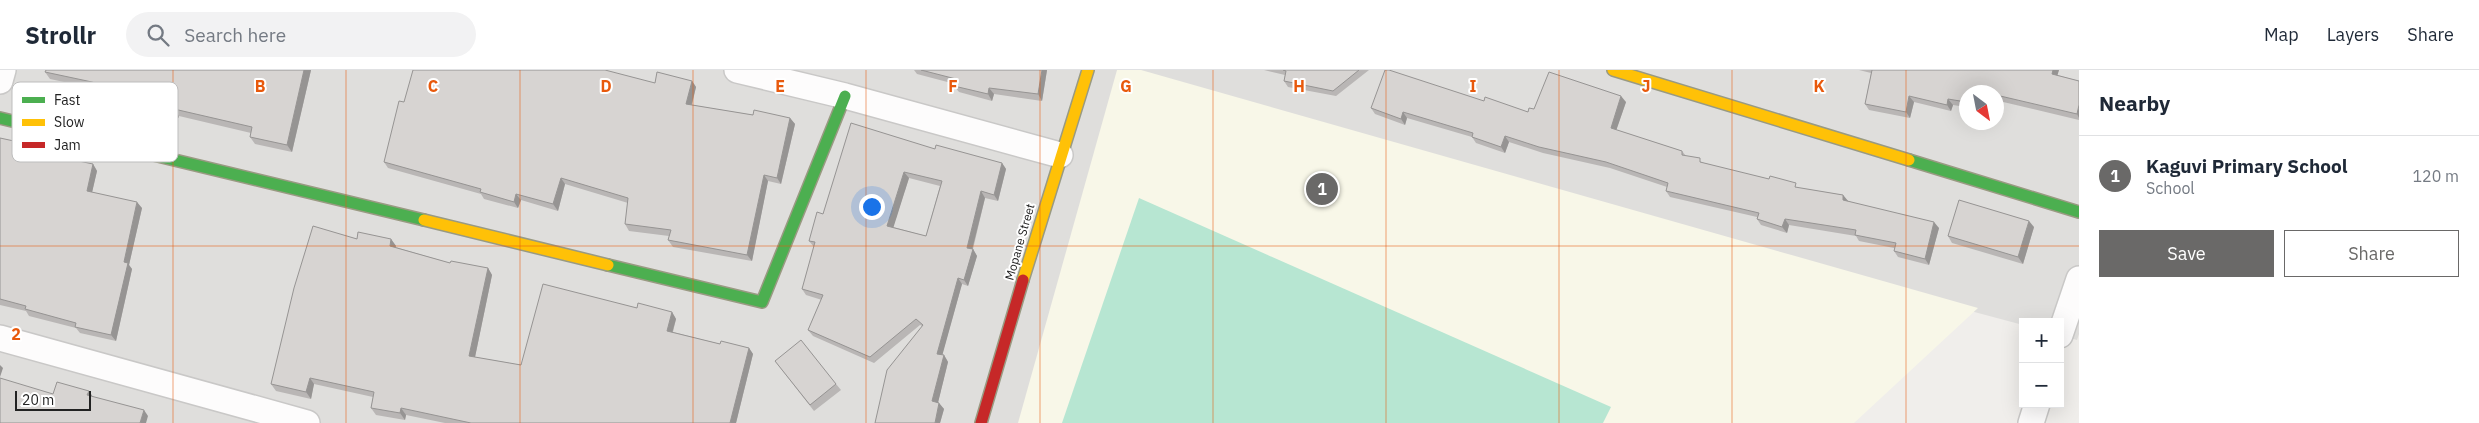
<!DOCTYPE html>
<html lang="en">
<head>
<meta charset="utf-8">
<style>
  body { margin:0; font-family:"IBM Plex Sans",sans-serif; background:#f2f2f3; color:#1f2937 }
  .controls { position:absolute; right:15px; bottom:15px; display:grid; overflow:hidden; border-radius:0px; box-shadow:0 5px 20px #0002 }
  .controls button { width:45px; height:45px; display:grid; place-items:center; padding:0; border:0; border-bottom:1px solid #e0e1e3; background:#fff; color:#1f2937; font:25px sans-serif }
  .compass { position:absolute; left:1959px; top:15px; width:45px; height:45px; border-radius:50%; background:#fff; box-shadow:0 5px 20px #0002; rotate:148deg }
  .scale { position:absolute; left:15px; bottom:12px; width:76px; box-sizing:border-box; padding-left:5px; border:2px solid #222; border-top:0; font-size:14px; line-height:18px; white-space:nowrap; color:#222; -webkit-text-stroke:4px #fff; paint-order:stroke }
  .you { position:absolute; left:871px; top:136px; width:18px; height:18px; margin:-12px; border:4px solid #fff; border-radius:50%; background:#1a73e8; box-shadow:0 0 0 8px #1a73e833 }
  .badge { display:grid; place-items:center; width:32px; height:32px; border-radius:50%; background:#6a6968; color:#fff; font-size:16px; font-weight:700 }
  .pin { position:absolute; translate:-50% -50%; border:2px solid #fff; box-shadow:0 1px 5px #0006 }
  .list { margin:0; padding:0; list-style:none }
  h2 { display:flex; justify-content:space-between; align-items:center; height:65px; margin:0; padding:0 20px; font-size:21px }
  h2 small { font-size:16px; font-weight:400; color:#747a83 }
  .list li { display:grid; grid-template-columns:32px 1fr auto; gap:15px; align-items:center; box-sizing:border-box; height:80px; padding:0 20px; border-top:1px solid #e0e1e3 }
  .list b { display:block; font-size:19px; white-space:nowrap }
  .list p { margin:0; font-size:16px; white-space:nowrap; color:#747a83 }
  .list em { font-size:16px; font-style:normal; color:#747a83 }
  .actions { display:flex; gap:10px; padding:15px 20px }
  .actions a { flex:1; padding:11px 0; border:1px solid #6a6968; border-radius:0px; text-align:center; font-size:18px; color:#6a6968 }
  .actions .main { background:#6a6968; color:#fff }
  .icon { flex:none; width:28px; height:28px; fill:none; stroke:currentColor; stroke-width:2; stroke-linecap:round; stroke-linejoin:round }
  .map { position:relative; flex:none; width:2079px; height:353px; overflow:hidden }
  header { display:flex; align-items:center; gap:30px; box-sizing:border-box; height:70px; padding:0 25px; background:#fff; border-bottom:1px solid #e0e1e3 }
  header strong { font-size:24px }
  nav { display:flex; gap:28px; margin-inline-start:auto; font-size:18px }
  .search { width:350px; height:45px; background:#f2f2f3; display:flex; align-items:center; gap:12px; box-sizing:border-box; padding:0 18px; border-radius:28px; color:#747a83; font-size:19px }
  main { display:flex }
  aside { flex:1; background:#fff }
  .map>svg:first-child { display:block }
</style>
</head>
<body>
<header>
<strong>Strollr</strong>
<div class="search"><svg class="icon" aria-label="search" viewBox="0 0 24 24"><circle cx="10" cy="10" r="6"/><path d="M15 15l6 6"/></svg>Search here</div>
<nav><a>Map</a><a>Layers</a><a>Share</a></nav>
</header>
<main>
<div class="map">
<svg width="2079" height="353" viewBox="0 0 2079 353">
  <rect width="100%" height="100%" fill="#f0eeeb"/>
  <path fill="#dfdedc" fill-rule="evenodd" d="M0,0H2079V264L2077,270L2060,265V252H2023V255L1152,22L1055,353H0ZM1966,22H1996V52H1966Z"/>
  <polygon fill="#f8f7e8" points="1117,0 1141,0 1978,238 1854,353 1018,353"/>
  <polygon fill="#b7e6d2" points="1139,128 1611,337 1603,353 1062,353"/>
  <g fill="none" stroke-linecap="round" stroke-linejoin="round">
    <defs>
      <g id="street">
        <polyline points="737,0 845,26 1060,85"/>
        <polyline points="0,11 3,0"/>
        <polyline points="2060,265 2079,209"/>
        <polyline points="0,268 307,353"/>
        <polyline points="2031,353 2037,334"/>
      </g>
      <g id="fast">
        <polyline points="0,48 424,150"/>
        <polyline points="1909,90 2079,142"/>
        <polyline points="608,195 762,232 845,26"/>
      </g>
      <g id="slow">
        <polyline points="1613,0 1909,90"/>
        <polyline points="424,150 608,195"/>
        <polyline points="1023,210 1088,0"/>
      </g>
      <polyline id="jam" points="981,353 1023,210"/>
    </defs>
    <use href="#street" stroke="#c9c8c7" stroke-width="28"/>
    <use href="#fast" stroke="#999a82" stroke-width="14"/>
    <use href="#slow" stroke="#999a82" stroke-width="14"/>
    <use href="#jam" stroke="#999a82" stroke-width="14"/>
    <use href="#street" stroke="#fdfcfc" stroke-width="25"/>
    <use href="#fast" stroke="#4caf50" stroke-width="11"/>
    <use href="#slow" stroke="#ffc107" stroke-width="11"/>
    <use href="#jam" stroke="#c62828" stroke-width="11"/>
  </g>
  <g fill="#b9b6b5" fill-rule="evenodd">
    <polygon points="311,0 292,82 255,74 250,67 251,63 179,46 179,48 140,37 137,32 97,19 50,9 45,2"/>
    <polygon points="914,0 1047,0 1042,31 994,24 992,31 959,22 954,16 955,14 917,4"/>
    <polygon points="1264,0 1369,0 1336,26 1288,17 1284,11 1285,5"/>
    <polygon points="1859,0 2059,0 2057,5 2079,11 2079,50 1999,31 1996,42 1996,22 1966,22 1966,37 1953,35 1951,41 1914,32 1910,48 1869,40 1865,34 1871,3"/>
    <polygon points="692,11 696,17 692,35 753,45 790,48 795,54 781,114 768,111 752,191 673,177 668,170 669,166 629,161 625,154 628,133 565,114 558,141 521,130 518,138 484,129 481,124 388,98 384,92 404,32 655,13"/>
    <polygon points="1484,31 1528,42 1534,39 1626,32 1616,60 1682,81 1686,86 1704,93 1799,118 1843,125 1848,131 1939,158 1929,195 1898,187 1894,181 1894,178 1859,171 1856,166 1789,155 1787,163 1761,155 1757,149 1757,147 1670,127 1666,121 1667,117 1610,98 1543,83 1509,72 1505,83 1476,73 1472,67 1407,48 1405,55 1375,44 1371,38"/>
    <polygon points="0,68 56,85 56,86 93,94 97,101 92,122 142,138 129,195 132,199 116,271 80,263 76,258 29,246 26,241 0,235"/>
    <path d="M935,79L1002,93L1006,99L998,131L985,128L973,179L977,186L968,216L962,214L942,285H944L948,292L938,332L944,339L940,353H875L922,256L920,255L874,293L813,266L808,260L822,230L806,225L802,219L814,177L809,171L823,144ZM909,108L940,116L926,166L893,157Z"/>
    <polygon points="2034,157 2023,194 1952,173 1948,166"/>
    <polygon points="357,169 391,169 396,176 395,177 450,193 488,198 492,205 475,287 521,295 637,238 672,242 676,249 673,262 720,274 749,278 753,284 736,353 445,353 406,345 405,350 376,345 371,338 373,327 314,314 311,329 276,321 271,314"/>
    <polygon points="775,291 836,314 841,320 814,341"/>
  </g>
  <g fill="#969493">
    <polygon points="304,0 311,0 292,82 287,75"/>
    <polygon points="1042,0 1047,0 1042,31 1038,24"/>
    <polygon points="2053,0 2059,0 2056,10 2052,4"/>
    <polygon points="692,11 696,17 690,41 686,34"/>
    <polygon points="989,18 994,24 992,31 988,24"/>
    <polygon points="1621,26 1626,32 1615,64 1611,58"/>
    <polygon points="1909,26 1914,32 1910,48 1906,42"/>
    <polygon points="1996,27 1999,31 1997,42 1996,42"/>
    <polygon points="1948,29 1953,35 1951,41 1947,35"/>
    <polygon points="2079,35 2079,48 2077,44"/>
    <polygon points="174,39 179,46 179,48 174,41"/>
    <polygon points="1403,42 1407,48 1405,55 1401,49"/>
    <polygon points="790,48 795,54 781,114 777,108"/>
    <polygon points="1505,66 1509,72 1505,83 1501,77"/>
    <polygon points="51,79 56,85 54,91 50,85"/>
    <polygon points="1002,93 1006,99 998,131 994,125"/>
    <polygon points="93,94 97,101 91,127 87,121"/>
    <polygon points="904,102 909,108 892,162 887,156"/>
    <polygon points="764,105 768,111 752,191 747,185"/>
    <polygon points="561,108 565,114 558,141 553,134"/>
    <polygon points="981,121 985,128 972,180 973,179 977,186 968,216 964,210 967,178"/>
    <polygon points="516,124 521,130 518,138 514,132"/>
    <polygon points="1843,125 1848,131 1847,136 1843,130"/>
    <polygon points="137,132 142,138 129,195 132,199 116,271 111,265 124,192"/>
    <polygon points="1785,149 1789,155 1787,163 1782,157"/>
    <polygon points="2029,151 2034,157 2023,194 2018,187"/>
    <polygon points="1934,152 1939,158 1929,195 1925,189"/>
    <polygon points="391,169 396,176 394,182 390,176"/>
    <polygon points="488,198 492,205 474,292 469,286"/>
    <polygon points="958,208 962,214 941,290 937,284"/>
    <polygon points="672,242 676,249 671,267 667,261"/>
    <polygon points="749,278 753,284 736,353 730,353"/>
    <polygon points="944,285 948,292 937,337 932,331"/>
    <polygon points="0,295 3,298 0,307"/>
    <polygon points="310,308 314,314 311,329 306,322"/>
    <polygon points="89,321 93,327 87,325"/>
    <polygon points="939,333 944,339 940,353 935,353"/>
    <polygon points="401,338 406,345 405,350 400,343"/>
    <polygon points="144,340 148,346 146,353 140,353"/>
  </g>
  <g fill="#d7d4d2" stroke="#969493" fill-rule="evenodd">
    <polygon points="46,0 304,0 287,75 250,67 252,57 174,39 174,41 135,30 136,26 92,12 45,2"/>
    <polygon points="413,0 605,0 655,13 657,2 692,11 686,34 753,45 754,40 790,48 777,108 764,105 747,185 668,170 671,160 625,154 628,128 561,108 553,134 516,124 514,132 480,122 481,119 384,92 399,31 404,32"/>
    <polygon points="921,0 1042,0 1038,24 989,18 988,24 954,16 956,9"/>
    <polygon points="1283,0 1359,0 1333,21 1284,11 1286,1"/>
    <polygon points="1385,0 1389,0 1484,31 1485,27 1528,42 1529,38 1534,39 1549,2 1621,26 1611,58 1682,81 1682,85 1700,88 1700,92 1769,109 1770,106 1796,113 1795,117 1843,125 1843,130 1934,152 1925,189 1894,181 1896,173 1855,165 1856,160 1785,149 1782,157 1757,149 1759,143 1666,121 1668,113 1606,92 1539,77 1505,66 1501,77 1472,67 1473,63 1403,42 1401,49 1371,38"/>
    <polygon points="1872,0 2053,0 2052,4 2079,11 2079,35 2077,44 1996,25 1996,22 1966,22 1966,32 1948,29 1947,35 1909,26 1906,42 1865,34"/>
    <path d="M851,53L935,79L936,75L1002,93L994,125L981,121L967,178L973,179L964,210L958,208L937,284L944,285L932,331L939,333L935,353H875L887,300L923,255L916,249L870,287L808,260L823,225L802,219L815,172L809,171L817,142L823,144ZM904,102L942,111L926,166L887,156Z"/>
    <polygon points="0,68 51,79 50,85 93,94 87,121 137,132 124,192 128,193 111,265 75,257 76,253 25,239 26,236 0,229"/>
    <polygon points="1959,130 2029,151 2018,187 1948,166"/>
    <polygon points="313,156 357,169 358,162 391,169 390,176 450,193 451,191 488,198 469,286 521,295 543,214 637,238 638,233 672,242 667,261 720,274 721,271 749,278 730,353 471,353 401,338 400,343 371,338 374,322 310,308 306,322 271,314 294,218"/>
    <polygon points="801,270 836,314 810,335 775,291"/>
    <polygon points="0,308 53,324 57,312 89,321 87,325 144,340 140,353 0,353"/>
  </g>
  <path fill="none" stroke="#e8590c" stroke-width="1" stroke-opacity="0.55" d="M173,0V353M346,0V353M520,0V353M693,0V353M866,0V353M1040,0V353M1213,0V353M1386,0V353M1559,0V353M1732,0V353M1906,0V353M0,176H2079"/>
  <g text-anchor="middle" stroke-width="4" stroke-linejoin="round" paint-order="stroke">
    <g font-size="12" fill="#222" stroke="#fff">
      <text transform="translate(1020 172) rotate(-74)" y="4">Mopane Street</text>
    </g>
  </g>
  <rect x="12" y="12" width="166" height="80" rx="8" fill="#fff" stroke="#bdbdbd" stroke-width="1"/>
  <rect x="22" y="27" width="23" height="6" fill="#4caf50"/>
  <rect x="22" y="49" width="23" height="7" fill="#ffc107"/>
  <rect x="22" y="72" width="23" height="6" fill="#c62828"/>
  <g font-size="14" fill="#222">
    <text x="54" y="35">Fast</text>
    <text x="54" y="57">Slow</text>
    <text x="54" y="80">Jam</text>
  </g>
  <g font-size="16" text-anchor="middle" font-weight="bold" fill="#e8590c" stroke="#fff" stroke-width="4" stroke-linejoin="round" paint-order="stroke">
    <text x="260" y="22">B</text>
    <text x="433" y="22">C</text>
    <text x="606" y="22">D</text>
    <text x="780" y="22">E</text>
    <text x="953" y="22">F</text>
    <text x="1126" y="22">G</text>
    <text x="1299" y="22">H</text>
    <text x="1473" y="22">I</text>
    <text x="1646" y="22">J</text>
    <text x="1819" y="22">K</text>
    <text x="16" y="270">2</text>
  </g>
</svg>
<div class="controls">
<button>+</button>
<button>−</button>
</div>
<svg class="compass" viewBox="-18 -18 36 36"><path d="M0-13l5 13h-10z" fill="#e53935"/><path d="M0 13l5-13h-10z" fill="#747a83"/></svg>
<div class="scale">20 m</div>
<div class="you"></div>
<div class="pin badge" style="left:1322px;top:119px">1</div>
</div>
<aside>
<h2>Nearby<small></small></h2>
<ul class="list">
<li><span class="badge">1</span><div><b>Kaguvi Primary School</b><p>School</p></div><em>120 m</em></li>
</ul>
<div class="actions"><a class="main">Save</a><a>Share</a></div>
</aside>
</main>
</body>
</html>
